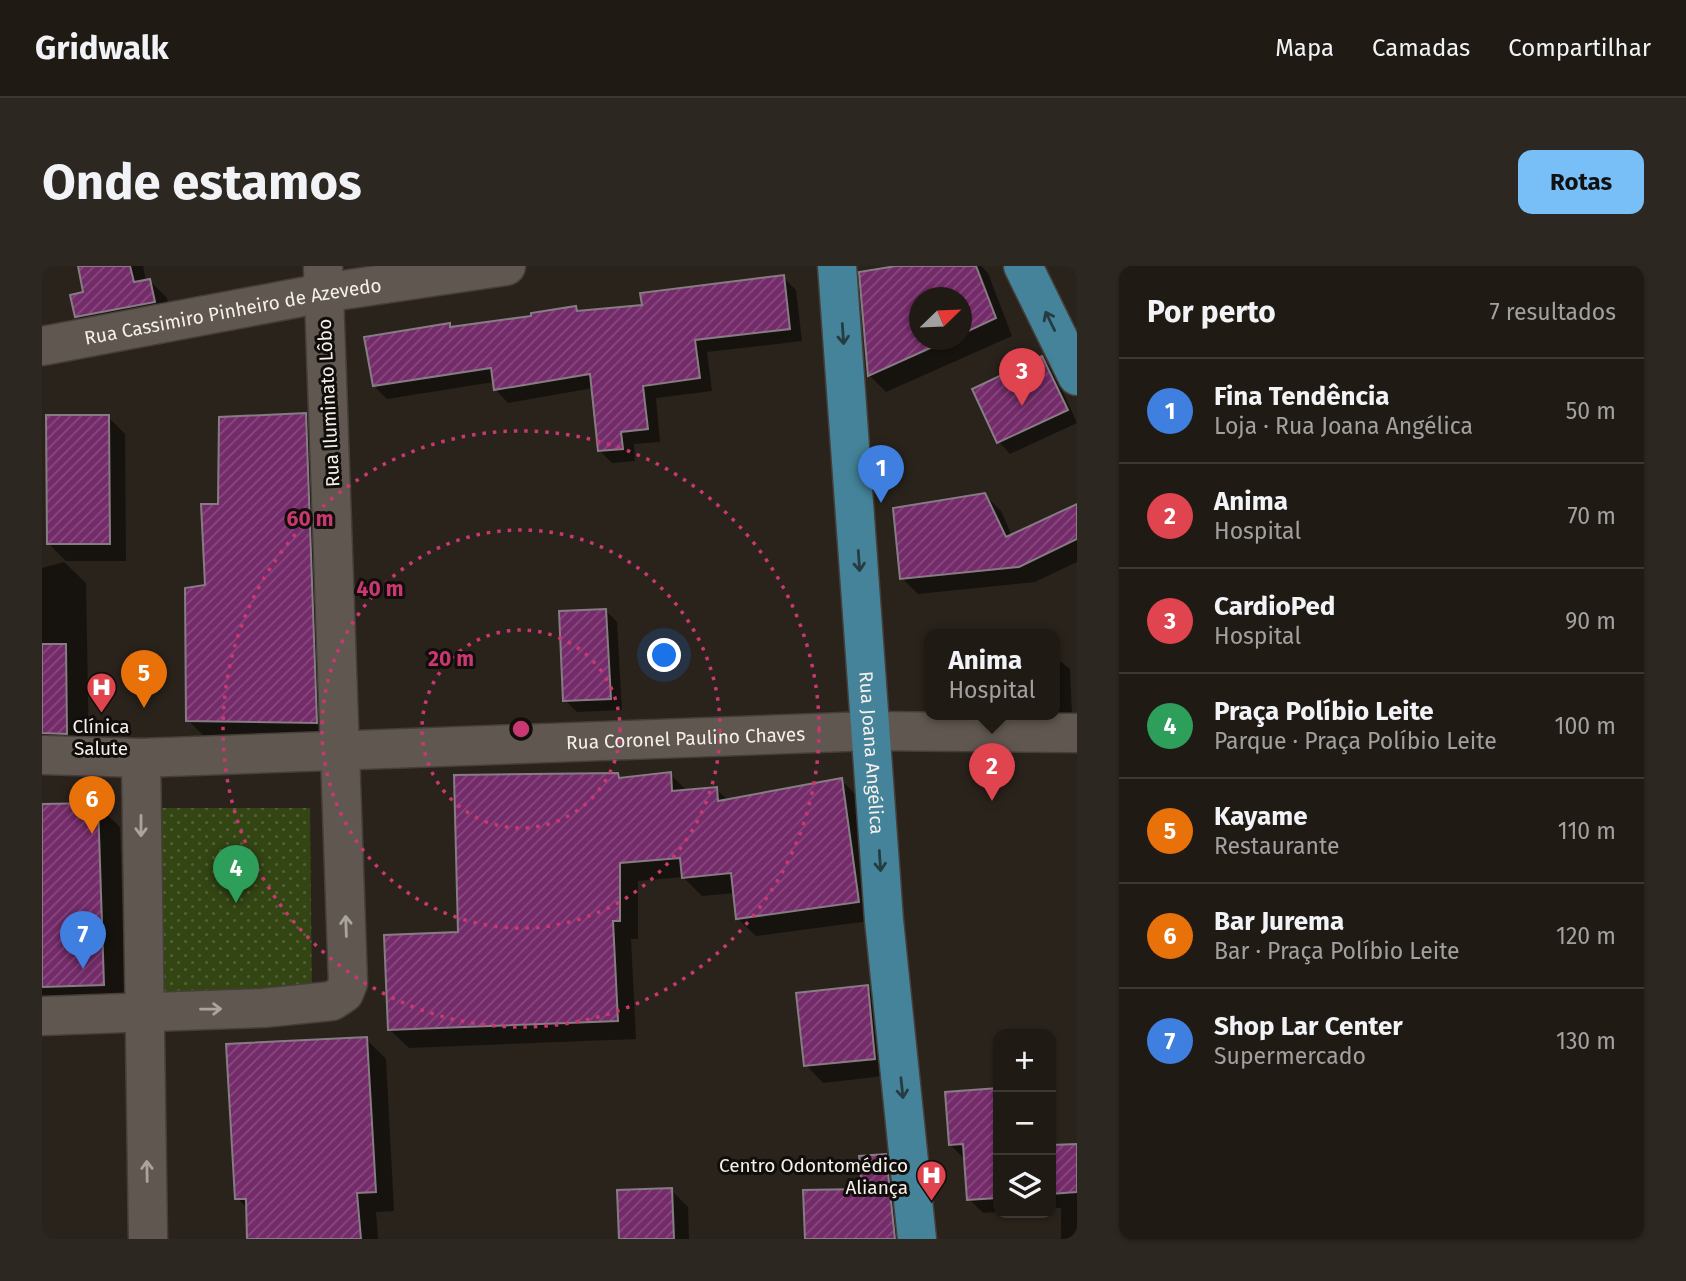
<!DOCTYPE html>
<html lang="pt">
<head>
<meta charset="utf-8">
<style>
  body { margin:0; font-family:"Fira Sans",sans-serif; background:#2d2722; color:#f1f3f6 }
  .controls { position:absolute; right:21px; bottom:21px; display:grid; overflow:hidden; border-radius:14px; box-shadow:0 2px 5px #0004 }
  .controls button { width:63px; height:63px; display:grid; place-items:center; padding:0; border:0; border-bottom:2px solid #3d3834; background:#201a15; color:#f1f3f6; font:35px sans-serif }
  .compass { position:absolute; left:867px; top:21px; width:63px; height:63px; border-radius:50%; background:#201a15; box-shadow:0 2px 5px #0004; rotate:67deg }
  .you { position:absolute; left:623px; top:390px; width:24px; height:24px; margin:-18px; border:5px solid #fff; border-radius:50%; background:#1a73e8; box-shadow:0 0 0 10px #1a73e833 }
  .badge { display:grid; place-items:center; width:46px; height:46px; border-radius:50%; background:#78bff7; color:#fff; font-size:23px; font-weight:700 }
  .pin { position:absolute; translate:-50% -58px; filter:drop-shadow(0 2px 4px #0008) }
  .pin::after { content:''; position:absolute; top:37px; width:24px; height:21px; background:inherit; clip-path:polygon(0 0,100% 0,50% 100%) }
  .popup { position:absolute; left:882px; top:363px; width:136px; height:91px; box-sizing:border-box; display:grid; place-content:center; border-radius:14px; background:#201a15; filter:drop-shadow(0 2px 5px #0005); font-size:23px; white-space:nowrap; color:#a2a1a0 }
  .popup b { font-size:26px; color:#f1f3f6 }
  .popup::after { content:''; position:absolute; left:50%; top:100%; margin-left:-14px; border:14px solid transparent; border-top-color:#201a15 }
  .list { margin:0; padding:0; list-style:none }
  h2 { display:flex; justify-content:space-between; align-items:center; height:91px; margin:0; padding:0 28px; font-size:30px }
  h2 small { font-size:23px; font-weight:400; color:#a2a1a0 }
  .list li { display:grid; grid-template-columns:46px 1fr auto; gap:21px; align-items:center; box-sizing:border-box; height:105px; padding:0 28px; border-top:2px solid #3d3834 }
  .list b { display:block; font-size:26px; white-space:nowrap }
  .list p { margin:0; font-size:23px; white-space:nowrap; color:#a2a1a0 }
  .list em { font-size:23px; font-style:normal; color:#a2a1a0 }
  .icon { flex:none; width:38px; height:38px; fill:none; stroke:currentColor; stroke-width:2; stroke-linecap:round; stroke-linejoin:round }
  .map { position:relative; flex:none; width:1035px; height:973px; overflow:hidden; border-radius:14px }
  header { display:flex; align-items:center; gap:42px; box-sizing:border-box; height:98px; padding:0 35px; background:#201a15; border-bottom:2px solid #3d3834 }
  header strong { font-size:33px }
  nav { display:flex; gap:38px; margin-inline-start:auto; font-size:24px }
  .intro { display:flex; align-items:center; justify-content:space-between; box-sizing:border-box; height:168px; padding:0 42px }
  h1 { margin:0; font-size:49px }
  .button { padding:18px 32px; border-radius:14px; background:#78bff7; color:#111; font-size:24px; font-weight:700 }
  main { display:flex; gap:42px; padding:0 42px }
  aside { flex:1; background:#201a15; border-radius:14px; box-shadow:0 2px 5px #0004 }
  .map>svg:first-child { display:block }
</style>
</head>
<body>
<header>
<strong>Gridwalk</strong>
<nav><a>Mapa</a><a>Camadas</a><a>Compartilhar</a></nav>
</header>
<div class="intro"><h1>Onde estamos</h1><a class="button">Rotas</a></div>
<main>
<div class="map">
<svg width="1035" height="973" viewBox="0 0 1035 973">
  <defs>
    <pattern id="park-dots" width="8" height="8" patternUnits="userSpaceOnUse" patternTransform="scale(1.75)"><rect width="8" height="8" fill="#334513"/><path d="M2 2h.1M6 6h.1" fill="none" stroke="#516036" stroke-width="1.8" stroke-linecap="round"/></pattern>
    <pattern id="building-hatch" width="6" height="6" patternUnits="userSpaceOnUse" patternTransform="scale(1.75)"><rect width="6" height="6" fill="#742b69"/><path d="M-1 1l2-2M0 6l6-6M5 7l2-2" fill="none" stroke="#884a7f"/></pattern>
  </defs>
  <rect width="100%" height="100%" fill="#2a231c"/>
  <polygon fill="url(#park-dots)" points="119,542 268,542 270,732 121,732"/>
  <g fill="#0007" fill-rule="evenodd">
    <polygon points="38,0 101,0 104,15 108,15 125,32 129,53 52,68 35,51 43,28"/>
    <path d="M865,0H939L946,7L970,70L844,126L827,109ZM878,32H920V74H878Z"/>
    <polygon points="741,11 754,24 760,75 665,86 670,125 614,132 618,176 592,178 593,195 570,197 557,184 551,122 466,137 453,123 452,116 345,133 332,120 407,59 410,62 491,51 534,42 538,46 602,40"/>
    <polygon points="1000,92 1011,104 1035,157 968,188 957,176"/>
    <polygon points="264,149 281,167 292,474 164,472 146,454 178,239"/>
    <polygon points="66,151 83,168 84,295 24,295 7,278"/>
    <polygon points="943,229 959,245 970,270 1035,240 1035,296 993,316 876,328 860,312"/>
    <polygon points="22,296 44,317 47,489 0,500 0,302"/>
    <polygon points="564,345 575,356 580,444 535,446 523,434"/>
    <polygon points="1013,391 1028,403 1030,447 1013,448"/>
    <polygon points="628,508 645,525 674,523 687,535 799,514 818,533 835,654 714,670 695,652 693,627 660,630 641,611 596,615 596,673 589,673 594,773 367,782 348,764 417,668 576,509 580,513"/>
    <polygon points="55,539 78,561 83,741 0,742 0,540"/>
    <polygon points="825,721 842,739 850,809 781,817 764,799"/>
    <polygon points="324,773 344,793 352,945 334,946 336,973 207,973 206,943 195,932"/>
    <polygon points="956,824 956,946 941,947 927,933 922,893 908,878 905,828"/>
    <polygon points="1035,879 1035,973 1019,973 1019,942 1009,942 1009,881"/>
    <polygon points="844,889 858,904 866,973 765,973 822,924"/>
    <polygon points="629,924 646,941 647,973 579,973"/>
  </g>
  <g fill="url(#building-hatch)" stroke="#867c84" stroke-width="2">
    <polygon points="36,0 88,0 92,16 108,13 113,36 33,51 28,29 41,26"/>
    <polygon points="854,0 934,0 954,52 920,68 920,32 878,32 878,74 906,74 826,110 817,6"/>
    <polygon points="742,9 748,63 653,74 658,112 601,120 606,163 579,166 581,183 556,185 548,108 452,124 449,102 331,120 322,71 408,57 408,61 489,50 489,47 534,40 535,45 600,39 598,27"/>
    <polygon points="1000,90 1026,144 955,177 930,123"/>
    <polygon points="264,147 275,457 144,455 143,322 163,319 159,238 176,238 177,151"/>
    <polygon points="4,149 67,149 68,278 5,278"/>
    <polygon points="943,227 964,271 1035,238 1035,273 977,301 858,313 851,242"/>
    <polygon points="564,343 569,433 521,435 517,345"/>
    <polygon points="0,378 24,378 25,468 0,467"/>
    <polygon points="629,506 630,525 675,521 676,535 800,512 817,636 694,653 689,607 640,612 638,592 578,597 578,655 571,655 576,755 346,764 342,669 416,666 412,509 576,507 577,512"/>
    <polygon points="56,537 62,719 0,721 0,538"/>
    <polygon points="826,719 833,793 762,800 754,727"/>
    <polygon points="325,771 334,926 315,927 319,973 205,973 204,933 193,933 184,778"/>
    <polygon points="956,822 956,932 925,934 921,878 907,879 903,826"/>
    <polygon points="1035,878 1035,926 1009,928 1009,879"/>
    <polygon points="844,888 853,973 763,973 761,924 820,923 817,890"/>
    <polygon points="630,922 632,973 577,973 575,924"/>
  </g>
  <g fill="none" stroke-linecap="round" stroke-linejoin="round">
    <defs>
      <g id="minor">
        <path id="s1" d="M0,80L281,27L464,0"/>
        <path id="s2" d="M0,489L99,492L830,465L1035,467"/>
        <polyline points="99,492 106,973"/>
        <polyline points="0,750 221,742 290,735 302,727 306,717 281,0"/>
      </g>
      <g id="major">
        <path id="s3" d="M795,0L842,654L875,973"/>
        <polyline points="981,0 1035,110"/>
      </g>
    </defs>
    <use href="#minor" stroke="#453e39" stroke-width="41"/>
    <use href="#major" stroke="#453e39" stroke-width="41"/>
    <use href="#minor" stroke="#605850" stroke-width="38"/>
    <use href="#major" stroke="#448399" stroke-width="38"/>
  </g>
  <defs><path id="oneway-shaft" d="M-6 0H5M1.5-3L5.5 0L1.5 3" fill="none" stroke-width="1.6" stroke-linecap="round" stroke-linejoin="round" transform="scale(1.75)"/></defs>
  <g stroke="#253c43">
    <use href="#oneway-shaft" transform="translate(1008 55) rotate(-116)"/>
    <use href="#oneway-shaft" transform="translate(801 68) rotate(86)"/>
    <use href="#oneway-shaft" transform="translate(817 295) rotate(86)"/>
    <use href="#oneway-shaft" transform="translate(838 595) rotate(86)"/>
    <use href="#oneway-shaft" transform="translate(860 822) rotate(84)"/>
  </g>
  <g stroke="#aaa49e">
    <use href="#oneway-shaft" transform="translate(99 560) rotate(90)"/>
    <use href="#oneway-shaft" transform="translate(304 660) rotate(-92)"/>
    <use href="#oneway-shaft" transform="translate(169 743) rotate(-1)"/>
    <use href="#oneway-shaft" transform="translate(105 905) rotate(-91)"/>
  </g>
  <g fill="none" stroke="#ca3871" stroke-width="3.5" stroke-dasharray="3.5 7">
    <circle cx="479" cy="463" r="99"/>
    <circle cx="479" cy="463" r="199"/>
    <circle cx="479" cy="463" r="298"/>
  </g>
  <defs>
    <symbol id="hospital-pin" viewBox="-11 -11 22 30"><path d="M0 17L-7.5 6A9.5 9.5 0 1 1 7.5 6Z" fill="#e0444e" stroke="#100d0a"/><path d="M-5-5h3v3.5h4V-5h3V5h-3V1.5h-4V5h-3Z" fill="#fff"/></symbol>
  </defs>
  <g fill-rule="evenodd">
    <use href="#hospital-pin" x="42" y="404" width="35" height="47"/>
    <use href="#hospital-pin" x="872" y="892" width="35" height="47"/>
  </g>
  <g text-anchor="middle" stroke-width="6" stroke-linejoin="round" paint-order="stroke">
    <g font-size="19" fill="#f5f0eb" stroke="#100d0a">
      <text dy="7" stroke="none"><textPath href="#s1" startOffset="194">Rua Cassimiro Pinheiro de Azevedo</textPath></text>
      <text transform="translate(286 137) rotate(-93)" y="7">Rua Iluminato Lôbo</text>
      <text dy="7" stroke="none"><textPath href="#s2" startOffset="644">Rua Coronel Paulino Chaves</textPath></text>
      <text dy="7" stroke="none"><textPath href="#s3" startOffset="488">Rua Joana Angélica</textPath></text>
    </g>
    <g font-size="19" fill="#f5f0eb" stroke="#100d0a">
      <text x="59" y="467">Clínica<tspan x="59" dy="22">Salute</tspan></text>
      <text x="866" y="906" text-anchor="end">Centro Odontomédico<tspan x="866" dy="22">Aliança</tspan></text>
    </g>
  </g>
  <circle cx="479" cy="463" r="10" fill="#ca3871" stroke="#100d0a" stroke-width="3.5"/>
  <g font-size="21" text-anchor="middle" font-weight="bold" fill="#ca3871" stroke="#100d0a" stroke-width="6" stroke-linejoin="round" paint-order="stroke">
    <text x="268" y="260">60 m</text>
    <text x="338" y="330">40 m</text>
    <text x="409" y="400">20 m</text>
  </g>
</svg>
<div class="controls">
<button>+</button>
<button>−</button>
<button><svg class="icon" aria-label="layers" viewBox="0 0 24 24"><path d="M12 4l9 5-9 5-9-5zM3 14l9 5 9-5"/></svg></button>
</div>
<svg class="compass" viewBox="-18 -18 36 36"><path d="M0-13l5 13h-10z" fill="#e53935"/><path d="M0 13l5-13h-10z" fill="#a2a1a0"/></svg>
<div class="you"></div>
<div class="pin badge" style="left:839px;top:237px;background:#3f7fe0">1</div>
<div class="pin badge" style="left:950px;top:535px;background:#e0444e">2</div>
<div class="popup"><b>Anima</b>Hospital</div>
<div class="pin badge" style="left:980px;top:140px;background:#e0444e">3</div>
<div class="pin badge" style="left:194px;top:637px;background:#2e9e5b">4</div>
<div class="pin badge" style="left:102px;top:442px;background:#e8710a">5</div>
<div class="pin badge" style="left:50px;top:568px;background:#e8710a">6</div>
<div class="pin badge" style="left:41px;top:703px;background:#3f7fe0">7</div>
</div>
<aside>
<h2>Por perto<small>7 resultados</small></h2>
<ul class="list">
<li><span class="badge" style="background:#3f7fe0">1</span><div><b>Fina Tendência</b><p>Loja · Rua Joana Angélica</p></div><em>50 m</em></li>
<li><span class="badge" style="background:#e0444e">2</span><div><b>Anima</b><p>Hospital</p></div><em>70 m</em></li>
<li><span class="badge" style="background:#e0444e">3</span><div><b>CardioPed</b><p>Hospital</p></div><em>90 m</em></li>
<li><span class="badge" style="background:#2e9e5b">4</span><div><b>Praça Políbio Leite</b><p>Parque · Praça Políbio Leite</p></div><em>100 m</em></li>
<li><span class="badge" style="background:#e8710a">5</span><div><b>Kayame</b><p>Restaurante</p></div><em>110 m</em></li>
<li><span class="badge" style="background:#e8710a">6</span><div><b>Bar Jurema</b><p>Bar · Praça Políbio Leite</p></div><em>120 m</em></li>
<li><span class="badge" style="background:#3f7fe0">7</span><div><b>Shop Lar Center</b><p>Supermercado</p></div><em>130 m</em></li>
</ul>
</aside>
</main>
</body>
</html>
